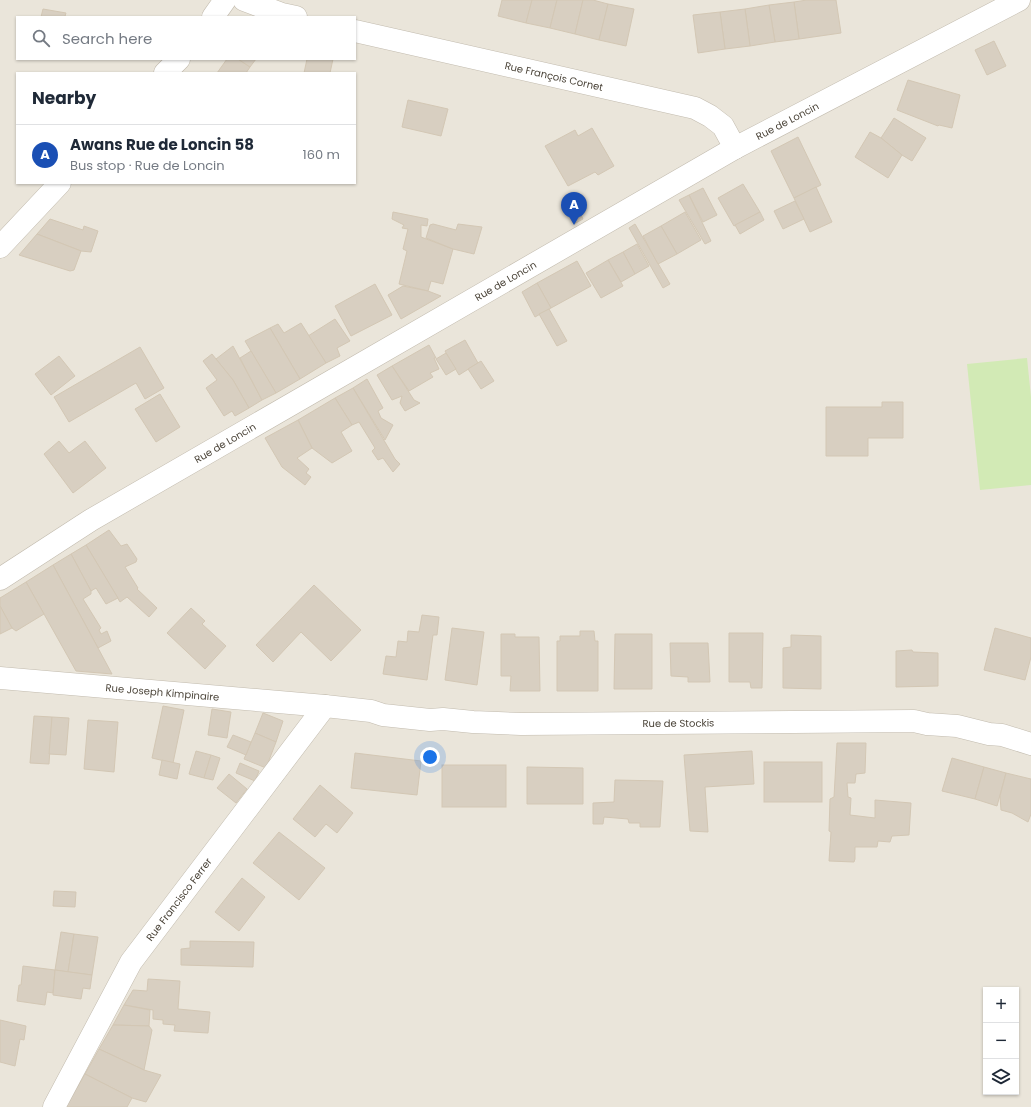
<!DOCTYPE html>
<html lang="en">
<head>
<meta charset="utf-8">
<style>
  body { margin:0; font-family:Poppins,sans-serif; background:#f2f2f3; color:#1f2937 }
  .controls { position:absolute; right:12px; bottom:12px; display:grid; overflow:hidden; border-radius:0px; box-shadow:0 1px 3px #0004 }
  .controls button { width:36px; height:36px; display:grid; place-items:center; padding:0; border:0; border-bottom:1px solid #e0e1e3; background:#fff; color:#1f2937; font:20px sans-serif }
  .you { position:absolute; left:430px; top:757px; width:14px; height:14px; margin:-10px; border:3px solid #fff; border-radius:50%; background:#1a73e8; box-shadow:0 0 0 6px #1a73e833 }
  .badge { display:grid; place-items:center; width:26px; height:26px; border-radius:50%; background:#d93025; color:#fff; font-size:13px; font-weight:700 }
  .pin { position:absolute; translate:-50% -33px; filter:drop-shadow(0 1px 2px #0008) }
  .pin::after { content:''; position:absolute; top:21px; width:14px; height:12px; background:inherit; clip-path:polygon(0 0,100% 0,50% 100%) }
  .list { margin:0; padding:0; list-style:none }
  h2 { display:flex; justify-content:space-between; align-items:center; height:52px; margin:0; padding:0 16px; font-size:17px }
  h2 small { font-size:13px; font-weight:400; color:#747a83 }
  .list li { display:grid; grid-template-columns:26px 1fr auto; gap:12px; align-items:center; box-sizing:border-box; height:60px; padding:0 16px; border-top:1px solid #e0e1e3 }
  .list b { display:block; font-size:15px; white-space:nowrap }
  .list p { margin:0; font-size:13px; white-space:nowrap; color:#747a83 }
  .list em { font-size:13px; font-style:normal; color:#747a83 }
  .icon { flex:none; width:22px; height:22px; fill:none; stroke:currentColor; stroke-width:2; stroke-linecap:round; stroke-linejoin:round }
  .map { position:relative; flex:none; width:1031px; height:1107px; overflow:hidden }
  .search { position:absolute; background:#fff; box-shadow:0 1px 3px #0004; left:16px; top:16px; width:340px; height:44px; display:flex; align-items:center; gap:10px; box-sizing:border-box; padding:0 14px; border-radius:0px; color:#747a83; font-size:15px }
  .panel { position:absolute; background:#fff; box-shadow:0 1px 3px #0004; left:16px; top:72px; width:340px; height:112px; border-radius:0px }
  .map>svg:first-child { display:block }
</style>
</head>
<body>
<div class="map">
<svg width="1031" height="1107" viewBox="0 0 1031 1107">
  <rect width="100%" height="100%" fill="#f6f3ec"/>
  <path fill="#eae5da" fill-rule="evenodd" d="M0,0H1031V1107H0ZM17,17H355V59H17ZM17,73H355V183H17ZM986,990H1016V1092H986Z"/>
  <polygon fill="#d2eab5" points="1027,358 1031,397 1031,485 980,490 967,364"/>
  <g fill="#d8cfc1" stroke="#d3c7b4">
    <polygon points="502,0 532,0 526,23 498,16"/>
    <polygon points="532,0 557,0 550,28 526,23"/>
    <polygon points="557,0 583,0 575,34 550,28"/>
    <polygon points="583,0 593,0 608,4 599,40 575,34"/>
    <polygon points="807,0 836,0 841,33 799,39 794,2"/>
    <polygon points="794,2 799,39 775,42 769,5"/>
    <polygon points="608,4 634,9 626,46 599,40"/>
    <polygon points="769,5 775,42 750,46 745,9"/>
    <polygon points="43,9 66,13 65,16 68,17 41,17"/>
    <polygon points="745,9 750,46 725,49 720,12"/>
    <polygon points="720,12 725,49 698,53 693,15"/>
    <polygon points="994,41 1006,66 987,75 975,50"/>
    <polygon points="227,59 238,59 250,67 246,73 217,73"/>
    <polygon points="238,59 256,59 250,67"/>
    <polygon points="307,59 333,59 330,73 304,73"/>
    <polygon points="908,80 960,95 952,128 939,125 938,126 897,110"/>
    <polygon points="408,100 448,109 441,136 402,127"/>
    <polygon points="894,118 926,138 912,161 902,155 881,138"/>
    <polygon points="592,128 614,166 598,175 595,172 568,186 545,146 575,130 578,136"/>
    <polygon points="870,132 881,138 902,155 888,178 855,157"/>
    <polygon points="798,137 821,185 794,198 771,151"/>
    <polygon points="743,184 760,212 734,226 718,198"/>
    <polygon points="816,187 832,222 810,232 794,198"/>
    <polygon points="703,188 717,215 703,222 689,195"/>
    <polygon points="689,195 711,241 705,244 679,200"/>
    <polygon points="795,201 804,219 783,229 774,211"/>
    <polygon points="393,212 428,219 427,226 421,225 421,237 453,249 443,284 431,281 428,291 399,284 407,251 403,249 408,229 402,228 404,225 392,219"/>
    <polygon points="685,212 701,240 677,254 661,226"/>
    <polygon points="760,212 764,220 740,234 735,225"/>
    <polygon points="580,213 583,219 574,224 571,218"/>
    <polygon points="50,219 83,230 84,226 98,231 91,252 81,251 37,234"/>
    <polygon points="433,224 456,230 458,224 482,227 474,254 453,249 426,238 430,225"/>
    <polygon points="635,224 670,284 663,288 629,228"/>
    <polygon points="661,226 677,254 658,264 643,236"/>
    <polygon points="37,234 81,251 74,270 70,271 19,255"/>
    <polygon points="637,244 649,266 635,274 623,252"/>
    <polygon points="623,252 635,274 621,282 608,260"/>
    <polygon points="608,260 623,286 601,298 586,273"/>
    <polygon points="577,261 591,286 551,308 537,283"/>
    <polygon points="537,283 551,308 535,317 522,292"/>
    <polygon points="375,284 392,315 351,336 335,306"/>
    <polygon points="403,286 428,291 441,296 401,319 388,295"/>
    <polygon points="549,309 567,341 557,346 539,314"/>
    <polygon points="335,319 350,341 337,348 340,356 326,363 308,336"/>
    <polygon points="301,323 326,363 300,379 270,328 278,324 284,333"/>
    <polygon points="270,328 300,379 276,393 245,341"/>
    <polygon points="465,340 478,363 459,375 445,351"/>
    <polygon points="429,345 436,358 434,358 439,369 430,373 433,377 409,391 392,366"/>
    <polygon points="233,346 262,400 249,408 233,380 216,359"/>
    <polygon points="140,347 164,388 145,399 136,383 69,422 54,397"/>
    <polygon points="251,351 276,393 262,400 240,358"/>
    <polygon points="446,353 456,369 446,375 436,359"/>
    <polygon points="212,354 233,380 249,408 235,416 232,411 224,416 206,388 217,380 203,361"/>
    <polygon points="59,356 75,376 51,395 35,374"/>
    <polygon points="481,361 494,381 481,389 468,369"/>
    <polygon points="392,366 414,400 420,403 405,411 400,403 402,396 392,400 377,375"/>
    <polygon points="367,379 383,408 378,411 381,418 393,425 385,440 353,388"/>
    <polygon points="353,388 395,459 400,464 393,472 383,458 378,460 372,451 375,448 359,422 352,425 335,398"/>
    <polygon points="160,394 180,427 156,442 135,409"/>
    <polygon points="335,398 352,425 341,432 352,451 332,463 312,448 298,420"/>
    <polygon points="882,402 903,402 903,438 868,438 868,456 826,456 826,407 882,407"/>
    <polygon points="298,420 312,448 297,458 309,469 306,473 311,477 305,485 282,467 265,438"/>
    <polygon points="59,441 69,453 85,441 106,468 73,493 44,454"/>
    <polygon points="109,530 121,546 127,544 137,559 136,562 125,567 138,588 137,589 157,608 149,617 127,597 120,602 86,545"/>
    <polygon points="86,545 118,598 106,604 96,588 91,591 71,554"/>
    <polygon points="71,554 91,591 91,594 83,599 101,628 99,630 101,634 107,631 111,641 98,648 53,565"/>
    <polygon points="53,565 98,648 112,674 76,671 26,582"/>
    <polygon points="26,582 44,614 16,631 12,628 0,606 0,598"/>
    <polygon points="314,585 361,630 331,661 301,632 273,662 256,645"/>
    <polygon points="0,606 12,628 0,634"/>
    <polygon points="191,608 205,621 202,624 226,646 205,669 167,633"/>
    <polygon points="422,615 439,617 437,635 433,635 427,680 383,674 386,656 396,657 398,641 407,642 408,631 419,632"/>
    <polygon points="452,628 484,632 477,685 445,680"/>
    <polygon points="995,628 1031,638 1031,657 1025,680 984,670"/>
    <polygon points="580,631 594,631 595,641 598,641 598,691 557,691 557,641 560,641 560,636 580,636"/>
    <polygon points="729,633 763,633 762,688 751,688 750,682 729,682"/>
    <polygon points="501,634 515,634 515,637 539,637 540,691 510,691 511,676 501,676"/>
    <polygon points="615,634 652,634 652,689 614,689"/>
    <polygon points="791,635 821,636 821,689 783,688 783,648 791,647"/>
    <polygon points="670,643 708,643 710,682 688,682 688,677 671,676"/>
    <polygon points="912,650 913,652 938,653 938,686 896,687 896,651"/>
    <polygon points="163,706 184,710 173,763 152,758"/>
    <polygon points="212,709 231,712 227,738 208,735"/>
    <polygon points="263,713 283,721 276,742 255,733"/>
    <polygon points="34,716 52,717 49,764 30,763"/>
    <polygon points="52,717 69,718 66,755 49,754"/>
    <polygon points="88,720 118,722 114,772 84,769"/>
    <polygon points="255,733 276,742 266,768 244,759"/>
    <polygon points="233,735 251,742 246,755 227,747"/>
    <polygon points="837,743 866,743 865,773 856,774 855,783 847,783 848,797 851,798 850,815 875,818 875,800 911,803 909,835 892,836 890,842 878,841 877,847 855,847 855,859 854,862 829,861 831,832 829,831 830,799 834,797"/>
    <polygon points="196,751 211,755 204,778 189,774"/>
    <polygon points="752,751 754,784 705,787 708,832 690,831 684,755"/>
    <polygon points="355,753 421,761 417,795 351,788"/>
    <polygon points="211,755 220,758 213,780 204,778"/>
    <polygon points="952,758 984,767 975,799 942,791"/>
    <polygon points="162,760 180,764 177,779 159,775"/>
    <rect x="764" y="762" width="58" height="40"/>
    <polygon points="240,763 259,771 255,781 236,773"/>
    <rect x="442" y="765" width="64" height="42"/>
    <polygon points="527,767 583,768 583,804 527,804"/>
    <polygon points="984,767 1006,773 997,806 975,799"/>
    <polygon points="1006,773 1031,779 1031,814 1028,822 1012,813 1001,810 1000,796"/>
    <polygon points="229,774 247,789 236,803 217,788"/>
    <polygon points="615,780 663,781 660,827 640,827 640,823 629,823 628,819 604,817 603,824 593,824 593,803 614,802"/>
    <polygon points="320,785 353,813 337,833 326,824 315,837 293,819"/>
    <polygon points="279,832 325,868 299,900 253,863"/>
    <polygon points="242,878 265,897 239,931 215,912"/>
    <polygon points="54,891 76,892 75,907 53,906"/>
    <polygon points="61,932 74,934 68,972 55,970"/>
    <polygon points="74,934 98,937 92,975 68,972"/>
    <polygon points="190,941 254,942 253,967 181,965 181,949 190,948"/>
    <polygon points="23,966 55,970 53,993 47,992 45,1005 17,1001 19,985 21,985"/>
    <polygon points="55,970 92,975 90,989 83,988 81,999 53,995"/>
    <polygon points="148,979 180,981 178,1009 210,1012 208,1033 174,1031 175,1025 163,1024 163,1020 153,1019 153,1010 124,1005 133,990 147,991"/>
    <polygon points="124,1005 150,1010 149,1026 113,1025"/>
    <polygon points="0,1020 26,1026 24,1040 20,1039 15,1066 0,1062"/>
    <polygon points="113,1025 149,1026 152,1030 144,1070 99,1049"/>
    <polygon points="99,1049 144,1070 161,1075 146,1102 132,1098 85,1074"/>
    <polygon points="85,1074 132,1098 127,1107 66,1107"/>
  </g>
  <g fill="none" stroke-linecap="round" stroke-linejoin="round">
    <defs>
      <g id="minor">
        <polyline points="244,0 282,14 296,17"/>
        <polyline points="213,17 225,0"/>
        <path id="s1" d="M355,31L695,108L710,116L723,126L735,148"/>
        <polyline points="165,73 179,59"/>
        <polyline points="0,247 60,183"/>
        <path id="s2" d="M0,579L91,520L735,148L1019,0"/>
        <path id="s3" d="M0,678L325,706L371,711L383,715L430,720L443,719L473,722L521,724L914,721L927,724L957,726L989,734L1002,735L1031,744"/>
        <path id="s4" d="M54,1107L131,962L325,706"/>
      </g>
    </defs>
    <use href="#minor" stroke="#c2bbae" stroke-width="23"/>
    <use href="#minor" stroke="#fff" stroke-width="22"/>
  </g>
  <g text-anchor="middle" stroke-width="3" stroke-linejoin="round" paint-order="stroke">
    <g font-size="10" fill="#4b4439" stroke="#fff">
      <text dy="4" stroke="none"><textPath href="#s1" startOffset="204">Rue François Cornet</textPath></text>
      <text dy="4" stroke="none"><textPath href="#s2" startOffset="911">Rue de Loncin</textPath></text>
      <text dy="4" stroke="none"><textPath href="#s2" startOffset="587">Rue de Loncin</textPath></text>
      <text dy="4" stroke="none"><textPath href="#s2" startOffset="263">Rue de Loncin</textPath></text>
      <text dy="4" stroke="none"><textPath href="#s3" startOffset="163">Rue Joseph Kimpinaire</textPath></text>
      <text dy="4" stroke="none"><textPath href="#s3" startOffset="681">Rue de Stockis</textPath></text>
      <text dy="4" stroke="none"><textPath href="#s4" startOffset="243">Rue Francisco Ferrer</textPath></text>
    </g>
  </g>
</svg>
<div class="controls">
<button>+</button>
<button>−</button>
<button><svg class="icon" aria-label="layers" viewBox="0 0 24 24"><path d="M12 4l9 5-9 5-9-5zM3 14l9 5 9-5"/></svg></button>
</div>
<div class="you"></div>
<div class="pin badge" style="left:574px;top:225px;background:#1a4fb4">A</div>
<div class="search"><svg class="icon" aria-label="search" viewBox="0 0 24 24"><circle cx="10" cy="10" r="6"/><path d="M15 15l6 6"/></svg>Search here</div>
<section class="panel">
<h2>Nearby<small></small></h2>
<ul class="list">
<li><span class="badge" style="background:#1a4fb4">A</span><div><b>Awans Rue de Loncin 58</b><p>Bus stop · Rue de Loncin</p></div><em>160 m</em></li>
</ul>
</section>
</div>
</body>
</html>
